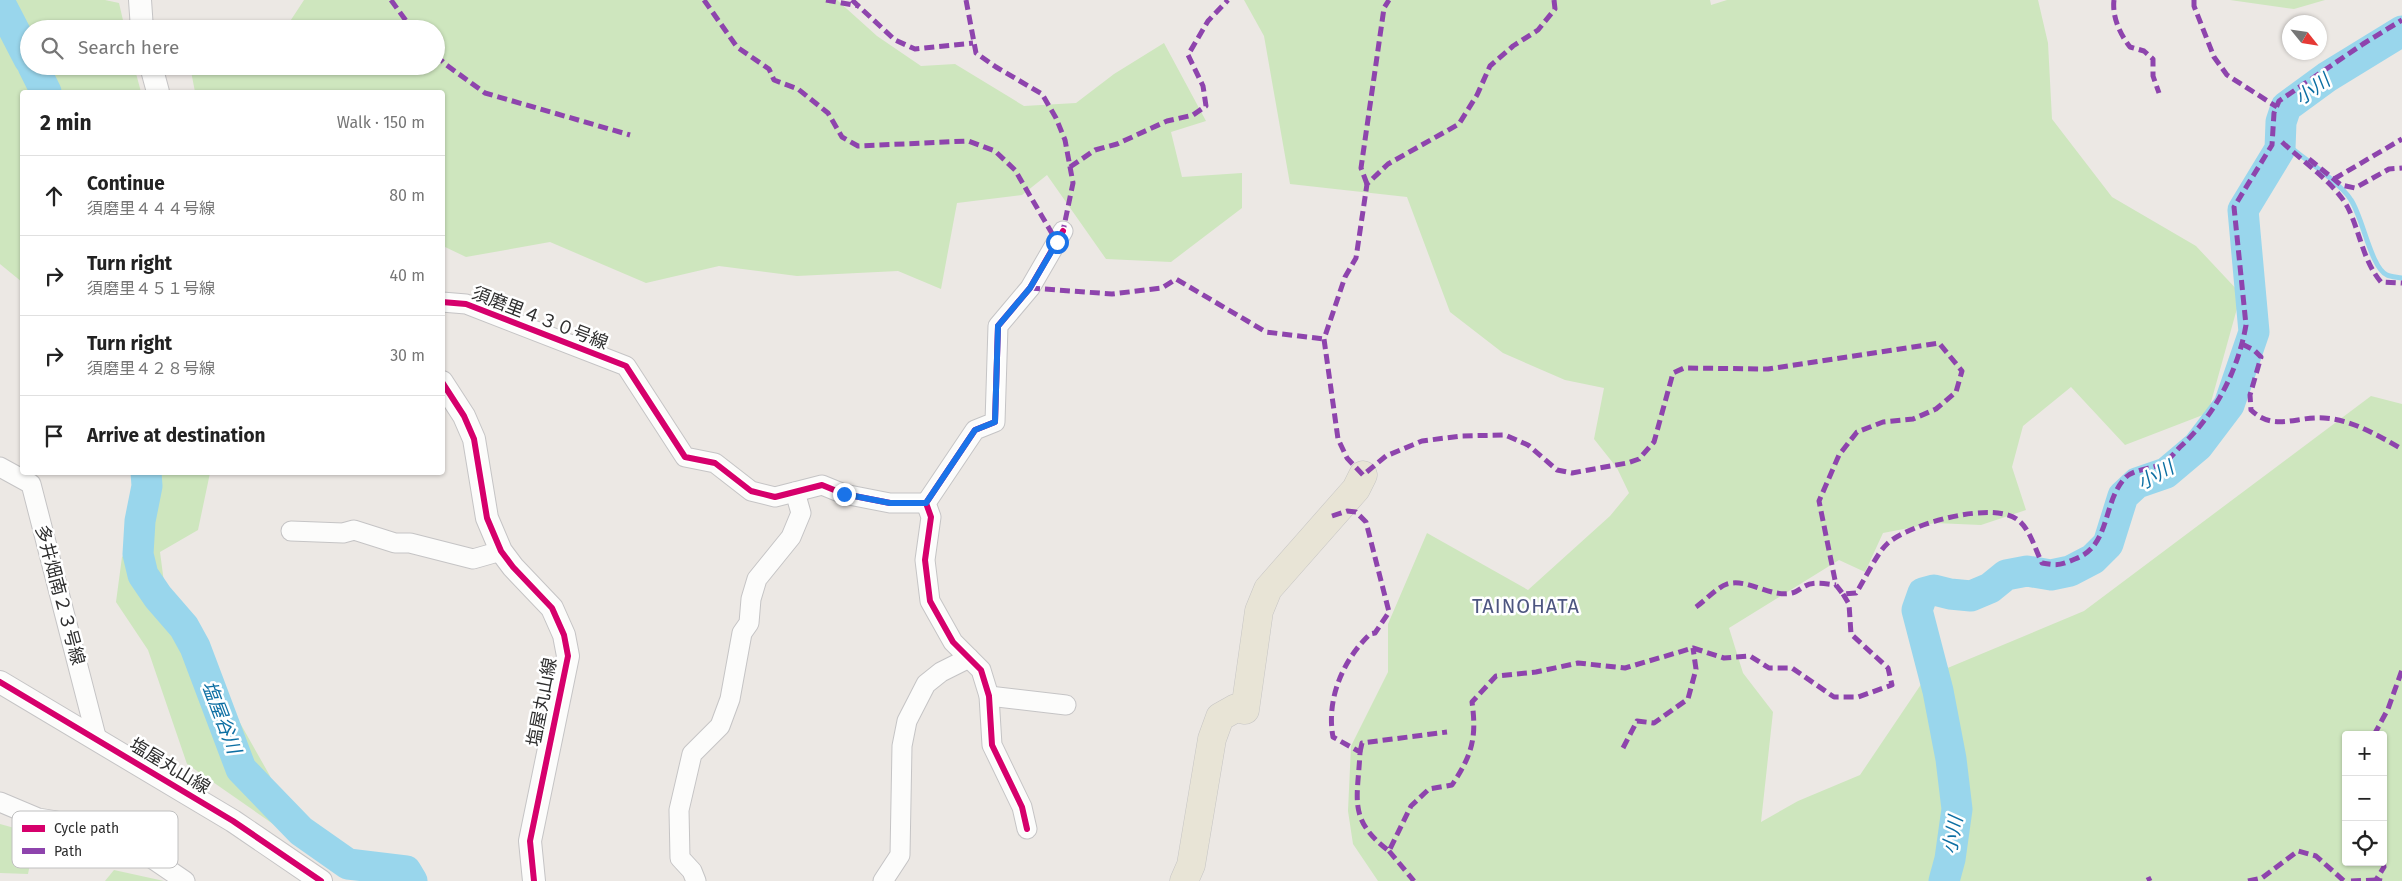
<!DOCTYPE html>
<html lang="en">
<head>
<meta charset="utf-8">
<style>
  body { margin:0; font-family:"Fira Sans","Noto Sans JP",sans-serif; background:#f2f2f2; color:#222 }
  .controls { position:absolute; right:15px; bottom:15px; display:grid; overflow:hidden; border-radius:5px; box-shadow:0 1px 4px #0004 }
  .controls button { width:45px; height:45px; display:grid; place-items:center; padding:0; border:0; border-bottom:1px solid #e0e0e0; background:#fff; color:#222; font:25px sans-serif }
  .compass { position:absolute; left:2282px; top:15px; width:45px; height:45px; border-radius:50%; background:#fff; box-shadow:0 1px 4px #0004; rotate:120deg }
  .stop { position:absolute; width:15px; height:15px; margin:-11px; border:4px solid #1a73e8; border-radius:50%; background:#fff }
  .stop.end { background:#1a73e8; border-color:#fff; box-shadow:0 1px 5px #0008 }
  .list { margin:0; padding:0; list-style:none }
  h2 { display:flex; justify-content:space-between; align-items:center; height:65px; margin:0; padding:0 20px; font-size:21px }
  h2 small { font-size:16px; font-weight:400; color:#767676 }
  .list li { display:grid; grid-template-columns:32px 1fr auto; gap:15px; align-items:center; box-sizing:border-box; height:80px; padding:0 20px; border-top:1px solid #e0e0e0 }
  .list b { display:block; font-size:19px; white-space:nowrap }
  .list p { margin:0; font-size:16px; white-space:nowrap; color:#767676 }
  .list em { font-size:16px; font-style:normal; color:#767676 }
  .icon { flex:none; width:28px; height:28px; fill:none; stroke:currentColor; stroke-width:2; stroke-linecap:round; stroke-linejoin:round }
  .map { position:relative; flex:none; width:2402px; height:881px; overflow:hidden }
  .search { position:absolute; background:#fff; box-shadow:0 1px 4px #0004; left:20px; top:20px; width:425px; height:55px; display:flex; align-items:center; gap:12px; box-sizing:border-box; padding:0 18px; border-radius:28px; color:#767676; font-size:19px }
  .panel { position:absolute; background:#fff; box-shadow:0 1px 4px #0004; left:20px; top:90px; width:425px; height:385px; border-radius:5px }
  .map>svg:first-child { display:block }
</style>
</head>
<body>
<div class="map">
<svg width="2402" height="881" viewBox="0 0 2402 881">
  <rect width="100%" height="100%" fill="#ece8e4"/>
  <g fill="#cee6be" fill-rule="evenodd">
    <polygon points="0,0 105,0 119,3 125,29 29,29 29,66 134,66 141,92 22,92 22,282 0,264"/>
    <polygon points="304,0 837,0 877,36 921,66 955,64 1024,106 1076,103 1114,74 1164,43 1206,121 1171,132 1182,177 1242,173 1242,208 1171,262 1106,259 1047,175 1022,195 957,203 941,289 898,271 797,276 719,266 646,283 550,242 466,257 443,246 442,92 195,92 190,66 436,66 436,29 281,29 287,26"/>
    <path d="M1244,0H1710L1711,5L1727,0H2038L2048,43L2052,119L2112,197L2196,246L2241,294L2208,413L2125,445L2071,387L2023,426L2012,467L2026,510L1981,525L1935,523L1883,533L1865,572L1839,560L1729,628L1743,673L1773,712L1761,822L1798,801L1860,775L1926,677L2084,611L2371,396L2402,404V881H1378L1353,844L1348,811L1351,746L1388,672V624L1427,533L1528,590L1610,516L1629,493L1617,468L1594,439L1604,388L1565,380L1503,353L1450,312L1407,197L1290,184L1264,36ZM2346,735H2383V862H2346Z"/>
    <polygon points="2230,0 2325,0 2294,9"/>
    <polygon points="152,473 210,473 198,530 160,552 165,590 270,776 286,833 187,764 148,650 116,602 122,557 145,535 152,507"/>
    <polygon points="0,824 36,834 28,874 0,873"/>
    <polygon points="114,870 164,881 105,881"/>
  </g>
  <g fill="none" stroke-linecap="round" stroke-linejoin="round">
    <path stroke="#99d6ec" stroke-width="5" d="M2281,140C2298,154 2341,183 2351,200C2363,218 2371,268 2387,275C2391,277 2398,277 2402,278"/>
    <g stroke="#99d6ec" stroke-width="31">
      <polyline points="0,3 29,59"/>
      <polyline points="33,66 46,92"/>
      <polyline points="146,472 147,486 140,521 138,554 143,575 158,597 184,627 195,647 241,769 301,831 348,864 406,871 412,881"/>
      <polyline points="1944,881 1950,859 1957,809 1951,759 1938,691 1917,610 1923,593 1934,590 1950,594 1971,596 1990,588 2006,575 2027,571 2051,575 2070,571 2093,559 2108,544 2123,496 2137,483 2166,473 2198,446 2229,405 2254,332 2243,210 2280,149 2281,122 2286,107 2327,77 2402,31"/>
    </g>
    <defs>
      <g id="minor">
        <polyline points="442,302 466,304 626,366 685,457 715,463 751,491 775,497 822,485 844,494 890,503 926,503"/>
        <polyline points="0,467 31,484 97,740"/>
        <polyline points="291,531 343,533 354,530 395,543 410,543 473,559 501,551"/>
        <polyline points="989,696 1066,705"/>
        <polyline points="0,802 38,818 82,825 141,851 185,881"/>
        <polyline points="1027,829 1022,807 992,745 989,696 981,670 953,642 930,601 925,560 931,517 926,503 975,430 995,422 998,326 1030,288 1063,231"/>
        <polyline points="696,881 692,871 680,858 679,810 692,754 720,726 730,699 742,633 749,623 751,599 757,579 791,537 801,513 795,492"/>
        <polyline points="883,881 900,855 902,746 907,721 926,684 941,672 969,658"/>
      </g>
      <g id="tertiary">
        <polyline points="140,0 142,29"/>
        <polyline points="151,66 158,92"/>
        <polyline points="442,382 464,416 474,439 487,518 501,551 513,567 552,608 564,635 568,656 530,841 534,881"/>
        <polyline points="0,682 233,821 321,881"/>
      </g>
      <polyline id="primary" points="1184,881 1191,865 1212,739 1220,717 1236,708 1245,710 1259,611 1268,589 1356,489 1363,475"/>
    </defs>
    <use href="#minor" stroke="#c5c4c5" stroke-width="21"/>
    <use href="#tertiary" stroke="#c5c4c5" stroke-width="24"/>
    <use href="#primary" stroke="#c6c5c4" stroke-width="29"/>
    <use href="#minor" stroke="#fcfcfb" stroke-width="19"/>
    <use href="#tertiary" stroke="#fcfcfb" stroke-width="22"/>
    <use href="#primary" stroke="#e8e4d6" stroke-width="28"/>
    <g stroke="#8e44ad" stroke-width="5" stroke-dasharray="10 5" stroke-linecap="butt">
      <polyline points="391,0 412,29"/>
      <polyline points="704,0 737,47 769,69 774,80 798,89 828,113 842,137 858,146 968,141 995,151 1015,170 1057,242"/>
      <polyline points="826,0 859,6"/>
      <polyline points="852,0 895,40 915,49 973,43"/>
      <polyline points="966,0 976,53 996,67 1042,94 1056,118 1065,140 1073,183 1063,231"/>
      <path d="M1554,0L1555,9L1538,30L1513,46L1490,66L1477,95L1459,124L1388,164L1367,184L1356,258L1345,277L1324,339L1338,439L1347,458L1363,475L1386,456L1422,441L1461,436L1505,435L1528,445L1557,470L1572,473L1627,463L1639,459L1654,442L1673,373L1684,368L1768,369L1939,343L1962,371L1956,392L1936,409L1913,419L1883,422L1857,432L1839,455L1819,501L1836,585L1843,594L1856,593C1864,581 1877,553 1887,544C1908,524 1994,500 2018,520C2030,529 2035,549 2042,563C2058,566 2061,565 2075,559C2111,546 2102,503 2125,478C2133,469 2153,469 2164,463C2170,459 2175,452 2180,447C2215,415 2238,371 2246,325L2234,207L2272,145L2274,113L2279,101L2363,44L2402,20"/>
      <path d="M2114,0C2112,17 2120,34 2130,47L2144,51L2153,59V76L2159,93"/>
      <polyline points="2194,0 2194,6 2214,57 2227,75 2277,107"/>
      <polyline points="436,55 445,64 485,93 630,135"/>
      <path d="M2282,142C2302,161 2336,184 2348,208C2360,232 2363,261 2381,282L2402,283"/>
      <polyline points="2309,159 2341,185 2355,188 2389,169 2402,168"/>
      <polyline points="1070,167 1095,150 1117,144 1167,121 1193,115 1206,106 1203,86 1188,55 1208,21 1228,0"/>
      <polyline points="2334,179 2402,139"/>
      <polyline points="1367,184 1361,168 1384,8 1389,0"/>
      <polyline points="1030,288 1112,294 1162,288 1176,279 1266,332 1324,339"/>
      <path d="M2242,344L2254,350L2261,357L2250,395L2251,410C2274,432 2296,416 2324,418C2353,420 2377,435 2402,449"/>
      <path d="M1332,516L1347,511L1356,512L1366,522L1389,612L1375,633L1370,634C1343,660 1326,699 1333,737L1360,752C1358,799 1347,819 1389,851L1411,806L1429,789L1452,785C1472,755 1477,738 1472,702L1496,676L1536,672L1578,663L1625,668L1693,648L1724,658L1750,656L1769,668H1792L1834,697H1858L1892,685L1888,668L1851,634L1849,604L1843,594"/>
      <path d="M1696,607C1706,600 1716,588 1727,584C1748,578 1771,598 1792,593C1797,592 1801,588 1805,586C1814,581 1826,584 1836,585"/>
      <polyline points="2374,735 2388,709 2402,670"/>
      <polyline points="1623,748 1637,721 1654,723 1688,699 1696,669 1693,648"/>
      <polyline points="1360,752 1362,743 1447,732"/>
      <polyline points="1389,851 1414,881"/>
      <polyline points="2148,877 2150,881"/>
      <polyline points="2248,881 2262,878 2298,851 2316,856 2344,881"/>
      <polyline points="2351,881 2376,880"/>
      <polyline points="2382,881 2376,880 2384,867 2383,862"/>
    </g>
    <defs>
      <g id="cycleway">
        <polyline points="442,302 466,304 626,366 685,457 715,463 751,491 775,497 822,485 844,494 890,503 926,503"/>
        <polyline points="442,382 464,416 474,439 487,518 501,551 513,567 552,608 564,635 568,656 530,841 534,881"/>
        <polyline points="0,682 233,821 321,881"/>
        <polyline points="1027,829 1022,807 992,745 989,696 981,670 953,642 930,601 925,560 931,517 926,503 975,430 995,422 998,326 1030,288 1063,231"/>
      </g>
    </defs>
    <use href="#cycleway" stroke="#fff" stroke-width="9"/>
    <use href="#cycleway" stroke="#d6006c" stroke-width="6"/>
  </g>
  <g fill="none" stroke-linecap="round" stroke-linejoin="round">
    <polyline stroke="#1a73e8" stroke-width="6" points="844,494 890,503 926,503 975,430 995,422 998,326 1030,288 1057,242"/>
  </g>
  <g text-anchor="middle" stroke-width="5" stroke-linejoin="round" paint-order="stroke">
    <g font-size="18" fill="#2e2e2e" stroke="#fff">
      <text transform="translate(540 318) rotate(21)" y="6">須磨里４３０号線</text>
      <text transform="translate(60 595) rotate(75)" y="6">多井畑南２３号線</text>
      <text transform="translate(542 702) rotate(-79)" y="6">塩屋丸山線</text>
      <text transform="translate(170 766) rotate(31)" y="6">塩屋丸山線</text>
    </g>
    <g font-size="19" font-style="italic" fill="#0d6fa3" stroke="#fff">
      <text transform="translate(2312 89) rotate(-36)" y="7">小川</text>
      <text transform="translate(2155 475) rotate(-29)" y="7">小川</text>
      <text transform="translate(222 717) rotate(69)" y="7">塩屋谷川</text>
      <text transform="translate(1952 835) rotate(-80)" y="7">小川</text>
    </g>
    <g font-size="20" letter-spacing="1" fill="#4d5680" stroke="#fff">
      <text x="1526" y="613">TAINOHATA</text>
    </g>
  </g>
  <rect x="12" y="811" width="166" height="57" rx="8" fill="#fff" stroke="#c0c0c0" stroke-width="1"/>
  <rect x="22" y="825" width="23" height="7" fill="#d6006c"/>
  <rect x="22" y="848" width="23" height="6" fill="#8e44ad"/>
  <g font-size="14" fill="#2e2e2e">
    <text x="54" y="833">Cycle path</text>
    <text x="54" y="856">Path</text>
  </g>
</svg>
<div class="controls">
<button>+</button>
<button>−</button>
<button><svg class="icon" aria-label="locate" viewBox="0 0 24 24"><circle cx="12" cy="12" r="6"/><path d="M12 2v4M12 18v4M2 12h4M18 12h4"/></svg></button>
</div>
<svg class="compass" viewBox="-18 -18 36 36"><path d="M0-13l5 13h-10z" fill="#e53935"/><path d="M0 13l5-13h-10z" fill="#767676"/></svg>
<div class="stop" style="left:1057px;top:242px"></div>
<div class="stop end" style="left:844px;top:494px"></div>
<div class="search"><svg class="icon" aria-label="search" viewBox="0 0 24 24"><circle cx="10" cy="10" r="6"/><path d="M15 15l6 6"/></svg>Search here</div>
<section class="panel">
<h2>2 min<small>Walk · 150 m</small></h2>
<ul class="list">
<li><svg class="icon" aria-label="ahead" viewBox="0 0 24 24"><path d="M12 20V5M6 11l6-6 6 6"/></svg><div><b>Continue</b><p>須磨里４４４号線</p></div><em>80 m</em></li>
<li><svg class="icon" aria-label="right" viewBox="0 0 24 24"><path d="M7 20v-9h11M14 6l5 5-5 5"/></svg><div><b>Turn right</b><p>須磨里４５１号線</p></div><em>40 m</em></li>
<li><svg class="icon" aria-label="right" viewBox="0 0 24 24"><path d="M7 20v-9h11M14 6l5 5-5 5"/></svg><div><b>Turn right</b><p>須磨里４２８号線</p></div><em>30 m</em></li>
<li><svg class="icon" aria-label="arrive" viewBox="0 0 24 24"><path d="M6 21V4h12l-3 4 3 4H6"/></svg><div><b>Arrive at destination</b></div></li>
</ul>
</section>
</div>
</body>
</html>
